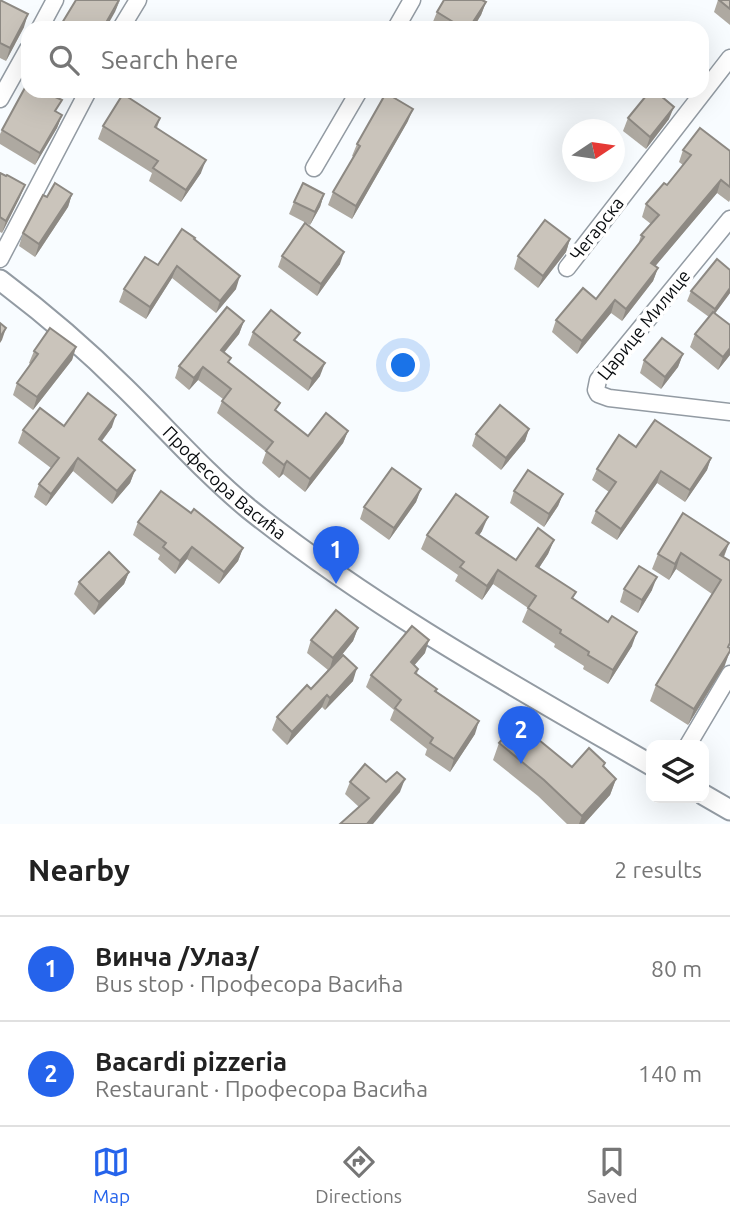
<!DOCTYPE html>
<html lang="en">
<head>
<meta charset="utf-8">
<style>
  body { margin:0; font-family:Ubuntu,sans-serif; background:#f6f6f6; color:#222 }
  .controls { position:absolute; right:21px; bottom:21px; display:grid; overflow:hidden; border-radius:14px; box-shadow:0 7px 28px #0002 }
  .controls button { width:63px; height:63px; display:grid; place-items:center; padding:0; border:0; border-bottom:2px solid #e0e0e0; background:#fff; color:#222; font:35px sans-serif }
  .compass { position:absolute; left:562px; top:119px; width:63px; height:63px; border-radius:50%; background:#fff; box-shadow:0 7px 28px #0002; rotate:77deg }
  .you { position:absolute; left:404px; top:366px; width:24px; height:24px; margin:-18px; border:5px solid #fff; border-radius:50%; background:#1a73e8; box-shadow:0 0 0 10px #1a73e833 }
  .badge { display:grid; place-items:center; width:46px; height:46px; border-radius:50%; background:#2563eb; color:#fff; font-size:23px; font-weight:700 }
  .pin { position:absolute; translate:-50% -58px; filter:drop-shadow(0 2px 4px #0008) }
  .pin::after { content:''; position:absolute; top:37px; width:24px; height:21px; background:inherit; clip-path:polygon(0 0,100% 0,50% 100%) }
  .list { margin:0; padding:0; list-style:none }
  h2 { display:flex; justify-content:space-between; align-items:center; height:91px; margin:0; padding:0 28px; font-size:30px }
  h2 small { font-size:23px; font-weight:400; color:#767676 }
  .list li { display:grid; grid-template-columns:46px 1fr auto; gap:21px; align-items:center; box-sizing:border-box; height:105px; padding:0 28px; border-top:2px solid #e0e0e0 }
  .list b { display:block; font-size:26px; white-space:nowrap }
  .list p { margin:0; font-size:23px; white-space:nowrap; color:#767676 }
  .list em { font-size:23px; font-style:normal; color:#767676 }
  .icon { flex:none; width:38px; height:38px; fill:none; stroke:currentColor; stroke-width:2; stroke-linecap:round; stroke-linejoin:round }
  .map { position:relative; flex:none; width:730px; height:824px; overflow:hidden }
  .search { position:absolute; background:#fff; box-shadow:0 7px 28px #0002; left:21px; right:21px; top:21px; height:77px; display:flex; align-items:center; gap:18px; box-sizing:border-box; padding:0 24px; border-radius:21px; color:#767676; font-size:26px }
  .sheet { height:301px; background:#fff }
  nav { display:flex; justify-content:space-around; align-items:center; box-sizing:border-box; height:98px; border-top:2px solid #e0e0e0; background:#fff; font-size:19px; color:#767676 }
  nav a { display:grid; justify-items:center; gap:4px }
  nav .on { color:#2563eb }
  .map>svg:first-child { display:block }
</style>
</head>
<body>
<div class="map">
<svg width="730" height="824" viewBox="0 0 730 824">
  <rect width="100%" height="100%" fill="#f8fcff"/>
  <g fill="none" stroke-linecap="round" stroke-linejoin="round">
    <defs>
      <g id="minor">
        <polyline points="40,28 55,0"/>
        <polyline points="121,28 138,0"/>
        <polyline points="396,28 412,0"/>
        <polyline points="0,99 28,49"/>
        <polyline points="314,168 359,91"/>
        <polyline points="730,219 598,380 596,390 598,394 609,398 730,412"/>
        <polyline points="0,259 88,91"/>
        <polyline points="567,268 730,58"/>
        <polyline points="688,745 730,674"/>
      </g>
      <g id="tertiary">
        <path id="s1" d="M0,280C44,313 85,348 124,387C166,428 204,472 249,509C373,608 514,686 651,765"/>
        <polyline points="704,795 730,810"/>
      </g>
    </defs>
    <use href="#minor" stroke="#939ba3" stroke-width="19"/>
    <use href="#tertiary" stroke="#939ba3" stroke-width="23"/>
    <use href="#minor" stroke="#fff" stroke-width="16"/>
    <use href="#tertiary" stroke="#fff" stroke-width="19"/>
  </g>
  <g fill="#aea9a1">
    <polygon points="0,0 24,27 6,61 0,58"/>
    <polygon points="718,0 730,0 730,25 714,12"/>
    <polygon points="486,2 481,15 473,28 438,28 432,24 437,12"/>
    <polygon points="57,113 62,115 57,128 35,165 0,144 0,134 2,130"/>
    <polygon points="160,118 157,128 201,173 181,202 149,181 152,173 98,139 103,126"/>
    <polygon points="628,118 669,119 646,149 623,131"/>
    <polygon points="408,121 352,219 328,205 333,192 354,157 352,156 357,144"/>
    <polygon points="683,150 730,151 730,200 729,202 717,193 655,266 658,268 653,281 622,321 611,313 577,354 552,332 556,320 596,299 638,246 641,235 651,224 642,217 646,204 667,185 683,165 679,162"/>
    <polygon points="0,173 20,197 2,233 0,232"/>
    <polygon points="72,194 68,207 35,257 19,246 23,233 47,197"/>
    <polygon points="324,194 320,207 310,225 289,214 294,202"/>
    <polygon points="195,239 236,289 216,313 172,278 146,319 119,302 124,289"/>
    <polygon points="570,239 566,252 538,288 514,269 518,256"/>
    <polygon points="282,256 340,264 317,296 278,267"/>
    <polygon points="691,291 730,293 715,313 730,355 718,370 690,347 695,334 709,317 687,301"/>
    <polygon points="244,321 239,334 224,353 230,363 277,411 308,436 348,431 343,443 305,492 283,474 279,478 262,463 266,452 217,413 223,399 198,380 189,390 175,378 179,366"/>
    <polygon points="253,332 297,341 320,376 308,391 248,345"/>
    <polygon points="76,347 72,360 33,410 13,395 17,383 30,364 29,363 34,351"/>
    <polygon points="683,354 678,367 661,389 640,373 644,360"/>
    <polygon points="64,426 112,427 102,441 135,470 130,483 112,504 73,471 46,506 34,497 39,484 51,468 18,443 23,430"/>
    <polygon points="529,429 525,441 501,470 472,446 476,434"/>
    <polygon points="711,458 707,470 685,502 657,483 617,540 591,523 596,511 609,492 592,480 597,469"/>
    <polygon points="421,489 416,502 389,540 360,519 364,507"/>
    <polygon points="514,491 563,494 558,506 544,527 510,503"/>
    <polygon points="191,513 243,548 238,561 219,584 187,559 175,574 158,559 160,555 133,535 138,522"/>
    <polygon points="482,531 479,535 516,560 554,540 548,554 539,568 576,592 573,598 632,646 608,684 583,669 584,666 554,647 555,644 522,622 528,608 493,584 482,600 455,581 458,575 421,549 427,535"/>
    <polygon points="729,543 724,557 725,665 688,725 650,701 656,685 712,594 676,569 669,580 652,569 658,554"/>
    <polygon points="129,572 124,584 94,615 74,594 79,582"/>
    <polygon points="624,589 652,590 638,613 620,602"/>
    <polygon points="358,628 353,641 334,664 353,681 325,710 322,707 287,745 272,730 277,717 311,689 328,670 307,653 311,640"/>
    <polygon points="425,653 414,665 418,669 417,674 437,689 436,692 475,734 450,772 425,755 427,749 390,720 394,710 366,687 371,675"/>
    <polygon points="499,743 572,767 604,767 616,779 610,795 584,824 567,824 538,796 493,760"/>
    <polygon points="350,782 386,782 400,792 359,807 345,794"/>
  </g>
  <g fill="#8d8983">
    <polygon points="120,0 115,12 106,28 103,28"/>
    <polygon points="486,2 481,15 473,28 469,28"/>
    <polygon points="28,14 24,27 6,61 10,48"/>
    <polygon points="674,107 669,119 646,149 650,137"/>
    <polygon points="413,109 408,121 352,219 356,206"/>
    <polygon points="62,115 57,128 35,165 40,153"/>
    <polygon points="206,160 201,173 181,202 186,190"/>
    <polygon points="721,180 717,193 647,276 651,263"/>
    <polygon points="25,185 20,197 2,233 6,221"/>
    <polygon points="72,194 68,207 35,257 39,244"/>
    <polygon points="324,194 320,207 310,225 315,212"/>
    <polygon points="570,239 566,252 538,288 543,276"/>
    <polygon points="344,252 340,264 317,296 321,284"/>
    <polygon points="177,266 172,278 146,319 150,307"/>
    <polygon points="658,268 653,281 622,321 626,309"/>
    <polygon points="240,276 236,289 216,313 220,301"/>
    <polygon points="730,288 730,293 711,319 715,309"/>
    <polygon points="615,300 611,313 577,354 582,341"/>
    <polygon points="244,321 239,334 216,362 221,350"/>
    <polygon points="6,328 2,340 0,343 0,337"/>
    <polygon points="76,347 72,360 33,410 37,397"/>
    <polygon points="730,348 730,355 718,370 723,357"/>
    <polygon points="683,354 678,367 661,389 665,377"/>
    <polygon points="325,363 320,376 308,391 312,379"/>
    <polygon points="203,367 198,380 189,390 194,378"/>
    <polygon points="116,415 112,427 94,451 99,439"/>
    <polygon points="529,429 525,441 501,470 506,458"/>
    <polygon points="348,431 343,443 305,492 310,479"/>
    <polygon points="78,458 73,471 46,506 51,494"/>
    <polygon points="711,458 707,470 685,502 690,490"/>
    <polygon points="287,461 283,474 279,478 284,465"/>
    <polygon points="135,470 130,483 112,504 117,491"/>
    <polygon points="661,471 657,483 617,540 621,529"/>
    <polygon points="421,489 416,502 389,540 394,528"/>
    <polygon points="563,494 558,506 544,527 549,514"/>
    <polygon points="488,517 482,531 471,547 476,533"/>
    <polygon points="554,540 548,554 531,580 536,566"/>
    <polygon points="729,543 723,558 720,555"/>
    <polygon points="192,547 187,559 175,574 180,561"/>
    <polygon points="243,548 238,561 219,584 224,572"/>
    <polygon points="681,553 676,569 669,580 675,564"/>
    <polygon points="498,570 493,584 482,600 487,586"/>
    <polygon points="129,572 124,584 94,615 99,602"/>
    <polygon points="657,577 652,590 638,613 642,600"/>
    <polygon points="358,628 353,641 329,671 333,658"/>
    <polygon points="637,632 632,646 608,684 613,670"/>
    <polygon points="429,640 425,653 406,675 411,662"/>
    <polygon points="730,651 725,665 688,725 694,709"/>
    <polygon points="357,668 353,681 325,710 330,698"/>
    <polygon points="327,695 322,707 287,745 292,732"/>
    <polygon points="479,721 475,734 450,772 454,759"/>
    <polygon points="405,779 400,792 373,824 367,824"/>
    <polygon points="616,779 610,795 584,824 579,824 582,816"/>
  </g>
  <g fill="#cac4bb" stroke="#8d8983" stroke-width="2">
    <polygon points="0,0 28,14 10,48 0,43"/>
    <polygon points="76,0 119,0 103,28 59,28"/>
    <polygon points="444,0 482,0 486,2 469,28 463,28 437,12"/>
    <polygon points="719,0 730,0 730,9"/>
    <polygon points="27,84 28,91 42,91 62,100 55,111 62,115 40,153 2,130"/>
    <polygon points="650,91 655,91 674,107 650,137 628,118"/>
    <polygon points="386,93 413,109 356,206 333,192 360,146 357,144"/>
    <polygon points="123,94 160,118 155,127 206,160 186,190 153,168 158,161 103,126"/>
    <polygon points="700,128 730,151 730,187 721,180 651,263 658,268 626,309 615,300 582,341 556,320 583,288 596,299 644,237 641,235 659,215 646,204 664,183 667,185 691,155 683,150"/>
    <polygon points="0,173 6,176 7,175 25,185 6,221 0,217"/>
    <polygon points="55,183 72,194 39,244 23,233 43,195 47,197"/>
    <polygon points="303,183 324,194 315,212 294,202"/>
    <polygon points="545,220 570,239 543,276 518,256"/>
    <polygon points="305,223 344,252 321,284 282,256"/>
    <polygon points="182,229 195,238 194,239 240,276 220,301 177,266 150,307 124,289 145,257 158,265"/>
    <polygon points="717,259 730,270 730,288 715,309 691,291"/>
    <polygon points="227,307 244,321 221,350 231,358 228,362 280,403 275,410 308,436 326,413 348,431 310,479 287,461 284,465 266,451 273,442 222,401 231,389 203,367 194,378 179,366"/>
    <polygon points="271,310 300,333 294,340 325,363 312,379 253,332"/>
    <polygon points="713,312 730,325 730,348 723,357 695,334"/>
    <polygon points="0,323 6,328 0,337"/>
    <polygon points="50,328 76,347 37,397 17,383 38,354 34,351"/>
    <polygon points="662,338 683,354 665,377 644,360"/>
    <polygon points="88,393 116,415 99,439 135,470 117,491 78,458 51,494 39,484 59,458 23,430 40,408 64,426"/>
    <polygon points="500,405 529,429 506,458 476,434"/>
    <polygon points="655,420 711,458 690,490 661,471 621,529 596,511 616,482 597,469 619,435 636,447"/>
    <polygon points="392,468 421,489 394,528 364,507"/>
    <polygon points="528,470 563,494 549,514 514,491"/>
    <polygon points="161,491 191,513 194,509 243,548 224,572 192,547 180,561 163,547 166,543 138,522"/>
    <polygon points="456,494 488,517 476,533 516,560 538,528 554,540 536,566 576,592 572,598 608,622 612,616 637,632 613,670 588,655 589,652 560,633 561,630 528,608 536,596 498,570 487,586 460,567 464,562 427,535"/>
    <polygon points="683,513 729,543 720,555 730,561 730,643 728,647 730,648 730,651 694,709 656,685 721,580 681,553 675,564 658,554"/>
    <polygon points="109,552 129,572 99,602 79,582"/>
    <polygon points="639,566 657,577 642,600 624,589"/>
    <polygon points="336,610 358,628 333,658 311,640"/>
    <polygon points="412,626 429,640 411,662 418,669 415,673 437,689 435,691 479,721 454,759 430,743 433,738 395,708 401,700 371,675"/>
    <polygon points="343,655 357,668 330,698 327,695 292,732 277,717 307,685 311,689"/>
    <polygon points="517,722 572,767 589,748 605,763 603,766 616,779 582,816 544,780 499,743"/>
    <polygon points="365,764 386,782 397,772 405,779 367,824 340,824 369,798 350,782"/>
  </g>
  <g text-anchor="middle" stroke-width="7" stroke-linejoin="round" paint-order="stroke">
    <g font-size="18" fill="#090c0f" stroke="#fff">
      <text transform="translate(597 229) rotate(-52)" y="6">Чегарска</text>
      <text transform="translate(644 325) rotate(-51)" y="6">Царице Милице</text>
      <text dy="6" stroke="none"><textPath href="#s1" startOffset="303">Професора Васића</textPath></text>
    </g>
  </g>
</svg>
<div class="controls">
<button><svg class="icon" aria-label="layers" viewBox="0 0 24 24"><path d="M12 4l9 5-9 5-9-5zM3 14l9 5 9-5"/></svg></button>
</div>
<svg class="compass" viewBox="-18 -18 36 36"><path d="M0-13l5 13h-10z" fill="#e53935"/><path d="M0 13l5-13h-10z" fill="#767676"/></svg>
<div class="you"></div>
<div class="pin badge" style="left:336px;top:584px">1</div>
<div class="pin badge" style="left:521px;top:764px">2</div>
<div class="search"><svg class="icon" aria-label="search" viewBox="0 0 24 24"><circle cx="10" cy="10" r="6"/><path d="M15 15l6 6"/></svg>Search here</div>
</div>
<section class="sheet">
<h2>Nearby<small>2 results</small></h2>
<ul class="list">
<li><span class="badge">1</span><div><b>Винча /Улаз/</b><p>Bus stop · Професора Васића</p></div><em>80 m</em></li>
<li><span class="badge">2</span><div><b>Bacardi pizzeria</b><p>Restaurant · Професора Васића</p></div><em>140 m</em></li>
</ul>
</section>
<nav>
<a class="on"><svg class="icon" aria-label="map" viewBox="0 0 24 24"><path d="M3 6l6-2 6 2 6-2v14l-6 2-6-2-6 2zM9 4v14M15 6v14"/></svg>Map</a>
<a><svg class="icon" aria-label="directions" viewBox="0 0 24 24"><path d="M12 3l9 9-9 9-9-9zM9 14v-3h6M13 9l2 2-2 2"/></svg>Directions</a>
<a><svg class="icon" aria-label="saved" viewBox="0 0 24 24"><path d="M7 4h10v16l-5-4-5 4z"/></svg>Saved</a>
</nav>
</body>
</html>
